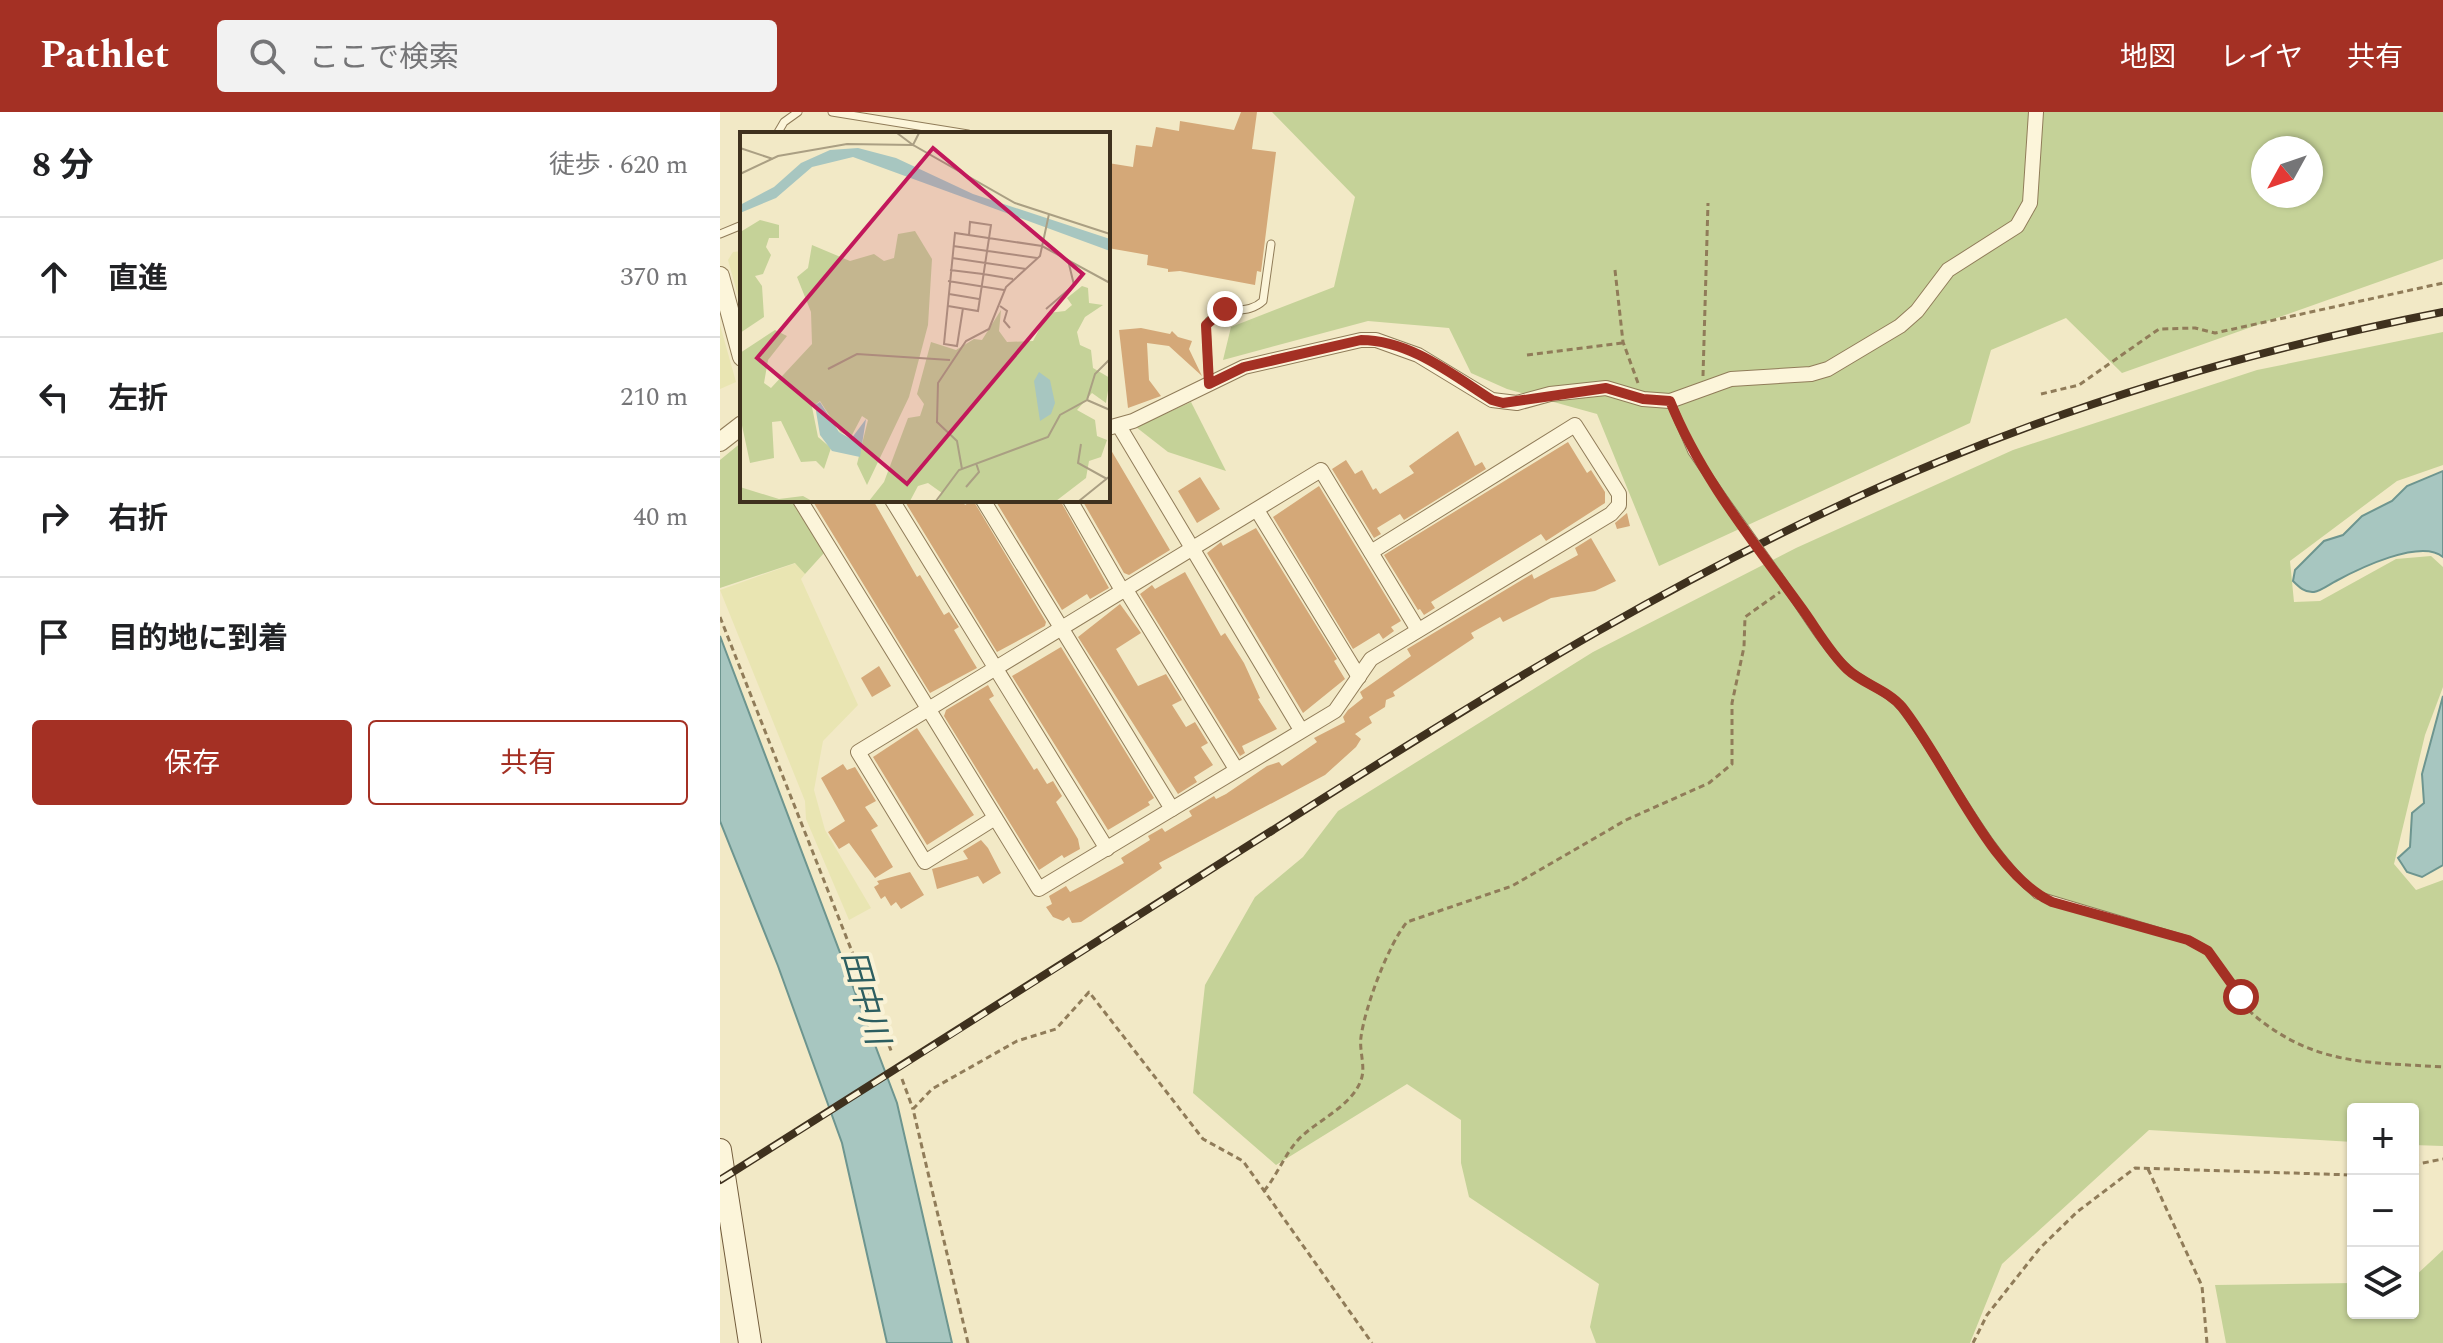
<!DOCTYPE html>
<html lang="ja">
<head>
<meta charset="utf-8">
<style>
  body { margin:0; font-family:Spectral,"Noto Sans JP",serif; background:#f2f2f2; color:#202124 }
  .controls { position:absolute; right:24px; bottom:24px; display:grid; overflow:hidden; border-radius:8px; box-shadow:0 2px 6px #0004 }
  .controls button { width:72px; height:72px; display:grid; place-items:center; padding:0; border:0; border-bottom:2px solid #e0e0e0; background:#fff; color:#202124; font:40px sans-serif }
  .compass { position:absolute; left:1531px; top:24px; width:72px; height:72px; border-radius:50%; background:#fff; box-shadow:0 2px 6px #0004; rotate:230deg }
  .stop { position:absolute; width:24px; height:24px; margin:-18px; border:6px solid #a43024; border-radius:50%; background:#fff }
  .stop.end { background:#a43024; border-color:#fff; box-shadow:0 2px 8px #0008 }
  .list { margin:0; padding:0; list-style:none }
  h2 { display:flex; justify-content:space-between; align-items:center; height:104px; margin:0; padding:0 32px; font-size:34px }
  h2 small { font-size:26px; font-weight:400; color:#757577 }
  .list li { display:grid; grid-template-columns:52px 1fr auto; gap:24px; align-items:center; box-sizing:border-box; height:120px; padding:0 32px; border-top:2px solid #e0e0e0 }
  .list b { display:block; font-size:30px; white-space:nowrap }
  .list em { font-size:26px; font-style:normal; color:#757577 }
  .actions { display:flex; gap:16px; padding:24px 32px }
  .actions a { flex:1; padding:18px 0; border:2px solid #a43024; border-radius:8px; text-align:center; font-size:28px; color:#a43024 }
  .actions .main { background:#a43024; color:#fff }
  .icon { flex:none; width:44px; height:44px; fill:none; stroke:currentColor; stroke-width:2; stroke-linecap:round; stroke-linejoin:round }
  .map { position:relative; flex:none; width:1723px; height:1231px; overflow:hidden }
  header { display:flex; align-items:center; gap:48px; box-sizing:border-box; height:112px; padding:0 40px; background:#a43024; color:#fff }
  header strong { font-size:38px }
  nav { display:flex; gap:44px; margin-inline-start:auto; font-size:28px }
  .search { width:560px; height:72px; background:#f2f2f2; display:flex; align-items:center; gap:20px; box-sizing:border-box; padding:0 28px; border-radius:8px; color:#757577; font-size:30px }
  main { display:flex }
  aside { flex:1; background:#fff }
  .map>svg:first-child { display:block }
</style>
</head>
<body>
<header>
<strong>Pathlet</strong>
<div class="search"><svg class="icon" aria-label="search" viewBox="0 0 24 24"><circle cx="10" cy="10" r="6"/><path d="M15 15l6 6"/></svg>ここで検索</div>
<nav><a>地図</a><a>レイヤ</a><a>共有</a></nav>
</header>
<main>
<aside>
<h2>8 分<small>徒歩 · 620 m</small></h2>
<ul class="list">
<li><svg class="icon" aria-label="ahead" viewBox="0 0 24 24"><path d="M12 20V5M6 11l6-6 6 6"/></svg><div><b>直進</b></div><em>370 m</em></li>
<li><svg class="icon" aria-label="left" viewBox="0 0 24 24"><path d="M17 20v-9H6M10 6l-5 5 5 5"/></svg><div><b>左折</b></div><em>210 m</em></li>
<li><svg class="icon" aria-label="right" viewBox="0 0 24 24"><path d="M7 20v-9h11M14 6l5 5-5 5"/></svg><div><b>右折</b></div><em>40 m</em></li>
<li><svg class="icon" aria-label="arrive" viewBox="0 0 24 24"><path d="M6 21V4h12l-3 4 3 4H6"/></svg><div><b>目的地に到着</b></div></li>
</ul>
<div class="actions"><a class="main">保存</a><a>共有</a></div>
</aside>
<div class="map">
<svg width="1723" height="1231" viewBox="0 0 1723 1231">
  <rect width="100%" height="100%" fill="#f2e9c6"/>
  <g fill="#e9e5b2">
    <polygon points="22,139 22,198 8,148 13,140"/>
    <polygon points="0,213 16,270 0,277"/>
    <polygon points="76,451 85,462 81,467 138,593 103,629 94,678 105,718 151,796 129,808 86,707 85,689 0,478"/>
  </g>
  <g fill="#c5d298" fill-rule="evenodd">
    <path d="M552,0H1723V147L1402,261L1346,206L1271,238L1250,311L939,454L877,302L787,277L751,261L729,216L648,209L503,248L511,215L614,175L635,85ZM1543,36H1591V84H1543Z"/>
    <polygon points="1723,220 1723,353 1677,369 1570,449 1574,490 1600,489 1676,447 1711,444 1723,455 1723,575 1705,623 1674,752 1696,778 1723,768 1723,1034 1693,1033 1693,997 1633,997 1633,1030 1429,1018 1282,1152 1250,1231 876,1231 870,1215 879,1172 749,1085 741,1051 741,1008 687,972 556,1053 473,981 485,873 535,785 583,745 618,699 873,540 1076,436 1293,338 1537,258"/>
    <polygon points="471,290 506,359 448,340 416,315"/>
    <polygon points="22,330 22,388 71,388 104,441 85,462 75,451 0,476 0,348"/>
    <polygon points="1723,1138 1723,1231 1506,1231 1495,1173 1633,1171 1633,1201 1693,1201 1693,1166"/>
  </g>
  <g fill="#a7c6c0" stroke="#6d958f" stroke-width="2">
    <path d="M1723,359V445C1701,426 1638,457 1616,469C1610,472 1601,479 1594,480C1585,481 1579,475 1573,469L1575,458L1604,429L1623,423L1642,404L1672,389L1687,374Z"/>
    <polygon points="0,524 177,991 232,1231 167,1231 122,1031 58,854 0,709"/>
    <polygon points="1723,584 1723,753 1702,765 1687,760 1678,746 1690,735 1692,701 1704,691 1702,662"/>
  </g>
  <g fill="#d4a878">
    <polygon points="521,0 537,0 532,37 556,40 541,160 537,159 535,173 460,159 448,160 448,157 427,153 428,143 388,136 388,51 413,55 416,33 432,35 436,15 459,19 460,9 514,18"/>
    <polygon points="421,216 450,222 452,219 458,225 472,229 469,237 482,264 449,234 427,231 429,268 441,284 408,296 399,218"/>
    <polygon points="738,319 755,354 762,350 766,357 684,408 680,402 657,416 661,422 654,426 612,357 626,348 635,362 642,358 653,378 656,376 660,382 694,361 689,354"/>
    <polygon points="848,330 867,361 871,358 885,380 885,391 826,429 821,422 711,490 715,496 704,503 700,497 698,498 664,443"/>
    <polygon points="388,333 450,438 409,463 404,461 362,388 388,388"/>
    <polygon points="480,365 500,397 477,411 458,379"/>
    <polygon points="599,374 681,509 671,515 674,519 663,527 659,521 633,537 553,405"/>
    <polygon points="92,388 153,388 197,465 200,463 224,503 229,500 239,515 234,518 257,556 210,581"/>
    <polygon points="184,388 242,388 245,393 253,388 326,510 325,514 277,540"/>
    <polygon points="275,388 340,388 389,476 370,487 367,482 342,498"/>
    <polygon points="907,401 910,414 897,417 895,411"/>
    <polygon points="536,416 617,547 614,549 625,567 583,601 487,441 501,430 503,434"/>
    <polygon points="871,426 896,469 875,479 831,486 783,510 780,505 751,521 754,526 673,580 675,584 666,588 665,595 649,605 652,611 635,622 641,627 636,635 605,663 439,751 442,756 361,810 352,811 349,805 343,809 333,805 326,795 332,792 329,784 346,774 350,780 375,767 404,751 401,746 430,728 428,724 442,716 445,720 472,704 469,699 494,684 496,687 506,682 547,654 559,650 562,654 597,630 594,626 625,610 623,605 628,598 643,586 640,580 691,544 687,537 812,462 814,467 858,443 855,436"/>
    <polygon points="465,460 501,524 505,521 524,551 540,586 538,587 557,617 522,634 525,641 520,644 420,482 432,473 435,477"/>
    <polygon points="400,492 421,521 396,537 418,574 446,562 462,588 452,593 466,615 475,610 488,631 481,635 493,653 474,665 477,670 458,682 358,525"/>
    <polygon points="341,535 434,686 428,690 430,693 388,718 292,564"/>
    <polygon points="159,554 171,574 152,585 141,566"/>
    <polygon points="268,573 274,584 269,587 314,658 317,656 327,672 333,669 342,684 336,690 358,727 360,737 344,746 342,743 319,758 224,604 226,598"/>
    <polygon points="197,616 254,703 207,733 153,645"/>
    <polygon points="123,652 127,658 135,655 156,689 145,695 158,714 151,718 173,755 155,766 129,731 119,737 108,720 125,709 101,666"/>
    <polygon points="261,728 268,736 281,761 263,772 258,764 217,777 212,757 248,747 243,739"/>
    <polygon points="190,760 204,783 181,797 176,790 171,794 165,784 161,787 154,775 159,772 157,769"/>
  </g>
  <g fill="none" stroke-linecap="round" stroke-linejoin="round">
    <defs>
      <g id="service">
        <polyline points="112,0 248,22"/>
        <polyline points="57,22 64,10 78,0"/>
        <polyline points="0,122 22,113"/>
        <path d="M489,272L486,213C501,190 525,206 543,189L551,132"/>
        <polyline points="950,289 972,340 1005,388"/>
        <path d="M1059,464C1079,492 1103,535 1128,557C1144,572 1169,579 1182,596C1229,657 1259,732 1317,783L1468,828L1488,839"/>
      </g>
      <g id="minor">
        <polyline points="399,314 581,618"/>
        <polyline points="388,316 413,309 524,255 641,228 656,228 698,243 772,288 797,291 830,282 886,276 923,287 950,289 1011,267 1091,262 1108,257 1180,214 1197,199 1228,158 1297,114 1310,91 1316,0"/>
        <polyline points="80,388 319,777 615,599 651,547 891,402 899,393 899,382 855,313 651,440"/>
        <polyline points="172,388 387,737"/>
        <polyline points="263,388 452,697"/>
        <polyline points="350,388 403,480"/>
        <polyline points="537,398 639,565"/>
        <polyline points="406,478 516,657"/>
        <polyline points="275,706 205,750 138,640 601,358 698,518"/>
      </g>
      <g id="tertiary">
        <polyline points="0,164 22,245"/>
        <polyline points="0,330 22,313"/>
      </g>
      <polyline id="secondary" points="0,1038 30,1231"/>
    </defs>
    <use href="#service" stroke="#907c59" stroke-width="9"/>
    <use href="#minor" stroke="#907c59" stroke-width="16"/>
    <use href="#tertiary" stroke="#907c59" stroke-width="20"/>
    <use href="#secondary" stroke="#725c3c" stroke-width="24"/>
    <g stroke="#907c59" stroke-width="3" stroke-dasharray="6 4" stroke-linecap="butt">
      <polyline points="895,158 903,230 918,271"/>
      <polyline points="807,243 903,231"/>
      <polyline points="983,264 988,91"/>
      <polyline points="1321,282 1359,273 1439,217 1475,216 1495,221 1723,171"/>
      <polyline points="0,505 172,941"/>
      <path d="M1494,849C1506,865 1519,891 1535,904C1596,954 1649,950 1723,955"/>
      <polyline points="182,967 193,997"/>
      <polyline points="1693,1053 1723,1047"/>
      <polyline points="1428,1057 1482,1174 1487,1231"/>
      <path d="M544,1079C559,1061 566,1038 583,1023C601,1007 633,992 641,968C646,955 639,939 641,925C645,895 668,833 687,810L792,774L906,708L989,671L1012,652V591L1024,535L1025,505L1060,480"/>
      <polyline points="248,1231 193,997 212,977 297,929 336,917 369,880 483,1027 523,1049 652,1231"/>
      <polyline points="1253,1231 1267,1203 1320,1136 1357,1100 1415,1056 1633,1063"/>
    </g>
    <use href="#service" stroke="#fcf5da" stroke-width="7"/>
    <use href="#minor" stroke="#fcf5da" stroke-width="14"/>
    <use href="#tertiary" stroke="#fcf5da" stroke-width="18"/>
    <use href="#secondary" stroke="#fcf5da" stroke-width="22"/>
    <defs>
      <path id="rail" d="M0,1068C185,952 369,835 553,718C767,582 983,447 1218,350C1380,283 1551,234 1723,200"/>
    </defs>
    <use href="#rail" stroke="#3f311e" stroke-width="8"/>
    <use href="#rail" stroke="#f9f2d6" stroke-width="5" stroke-dasharray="15" stroke-linecap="butt"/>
    <defs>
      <polyline id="service-bridge" points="1005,388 1059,464"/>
    </defs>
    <use href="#service-bridge" stroke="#907c59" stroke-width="9" stroke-linecap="butt"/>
    <use href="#service-bridge" stroke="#fcf5da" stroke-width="7"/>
  </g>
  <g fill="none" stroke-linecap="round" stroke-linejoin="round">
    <path stroke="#a43024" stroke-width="10" d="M505,197L486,213L489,272L524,255L641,228C690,228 733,263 772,288L783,291L886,276L923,287L950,289C980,364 1033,429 1080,494C1095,514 1109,540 1127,557C1143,572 1168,578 1182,595C1226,650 1270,761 1332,790L1468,828L1488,839L1521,885"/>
  </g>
  <g text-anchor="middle" stroke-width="8" stroke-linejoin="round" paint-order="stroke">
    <g font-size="32" font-style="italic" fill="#2c5e60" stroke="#f9f2d6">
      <text transform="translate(146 885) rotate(74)" y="11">田中川</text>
    </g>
  </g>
  <g transform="translate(20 20)">
    <rect width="370" height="370" fill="#f2e9c6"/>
    <path d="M20,88L39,93V106H29L26,115L31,123L23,142L15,144L22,154L24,185L0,201L2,99ZM175,99L192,127L188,193L169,265L127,353L117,332L128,288L122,284L111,305L100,300L80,269L72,275L78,305L91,316L84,337L76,329L61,330L41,289L32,290L34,326L10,331L0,284V221L35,198L47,204L28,228L24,251L31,256L72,212L71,180L57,145L68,136L72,113L110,129L134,122L144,129L154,126L158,102ZM342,154L348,156L349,171L363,173L345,185L337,200L340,213L351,218L353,236L370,246L366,271L352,261L337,278L355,288L357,304L367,308L361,325L349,329L346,346L316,369H198L202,361L188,351L178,354L170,369H129L144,350L168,286L180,284L184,272L177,262L191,210L216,218L234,207L242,208L261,178L259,199L267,210L293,209L308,181L325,179L332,173L327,166ZM0,355L39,367L63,364L72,369H0Z" fill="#c5d298"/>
    <path d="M118,16L156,26L233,62L370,107V119L113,25L72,35L36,66L0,81V73L34,55L61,31L90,18ZM299,240L310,248L315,271L311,282L300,289L294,249ZM80,270L99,300L111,307L126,287L120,325L92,319L80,303L75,273Z" fill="#a7c6c0"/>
    <path fill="none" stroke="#aa9f83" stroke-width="2" d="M157,1L173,13L179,1M0,16L33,27M0,42L38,24L107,12L173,13L275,71L370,102M213,114L297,126M212,126L286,137M210,138L243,142M243,142L273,147M208,149L264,158M209,162L239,167M208,174L238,179L251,93L230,90L229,103M260,174L267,179L264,189L270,196M223,176L217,214L204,212L215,101L302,114L370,151M306,177L334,153L328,128M88,237L117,222L210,228M347,268L370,278M341,312L338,331L367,347M222,337L217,309L197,290L198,251L226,209L249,197L266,155L300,124L309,82M226,355L239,340L236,331M196,369L219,338L308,305L320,283L347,268L355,242L370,227M339,369L370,344"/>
    <path fill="#c2185b" fill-opacity="0.15" stroke="#c2185b" stroke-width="4" d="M193,16L343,142L167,352L17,226Z"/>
    <rect width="370" height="370" fill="none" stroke="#3f311e" stroke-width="4"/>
  </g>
</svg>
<div class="controls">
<button>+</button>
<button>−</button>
<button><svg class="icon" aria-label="layers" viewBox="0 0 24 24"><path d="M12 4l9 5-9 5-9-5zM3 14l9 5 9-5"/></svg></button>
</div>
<svg class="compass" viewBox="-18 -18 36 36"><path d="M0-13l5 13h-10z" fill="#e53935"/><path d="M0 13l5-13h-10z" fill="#757577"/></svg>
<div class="stop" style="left:1521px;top:885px"></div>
<div class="stop end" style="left:505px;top:197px"></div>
</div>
</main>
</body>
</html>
